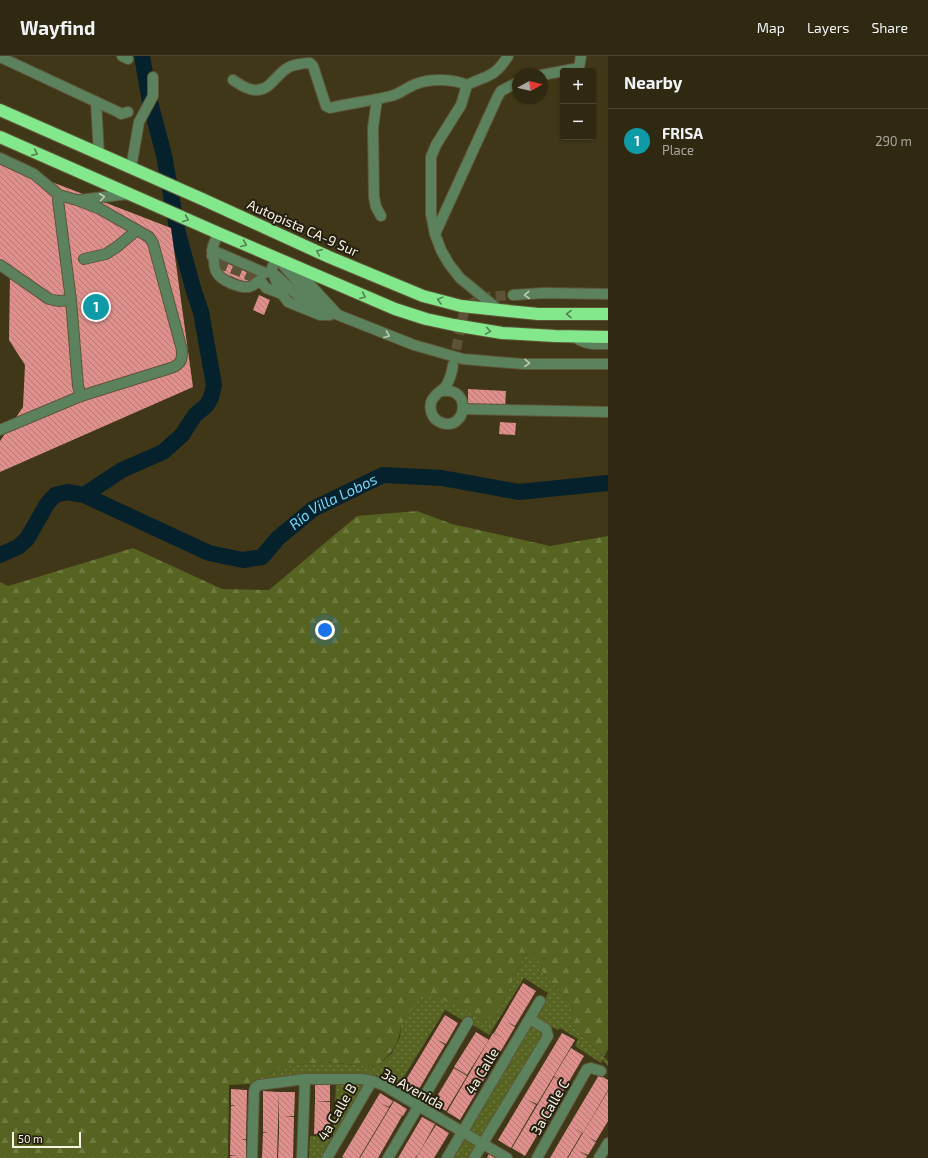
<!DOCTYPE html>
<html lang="en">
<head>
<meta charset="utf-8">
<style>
  body { margin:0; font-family:"Exo 2",sans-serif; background:#3c3520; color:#f1f3f6 }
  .controls { position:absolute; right:12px; top:12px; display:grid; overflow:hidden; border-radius:4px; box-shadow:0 1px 3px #0004 }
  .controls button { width:36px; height:36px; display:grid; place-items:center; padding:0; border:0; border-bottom:1px solid #4b4532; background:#302912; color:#f1f3f6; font:20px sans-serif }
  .compass { position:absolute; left:512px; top:12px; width:36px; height:36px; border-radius:50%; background:#302912; box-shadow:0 1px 3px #0004; rotate:82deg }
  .scale { position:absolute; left:12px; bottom:10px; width:69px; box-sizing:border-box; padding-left:4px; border:2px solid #f9f3e2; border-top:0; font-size:11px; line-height:14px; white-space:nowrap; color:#f9f3e2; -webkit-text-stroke:3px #231f11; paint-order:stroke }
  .you { position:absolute; left:325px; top:574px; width:14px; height:14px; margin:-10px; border:3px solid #fff; border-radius:50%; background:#1a73e8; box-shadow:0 0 0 6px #1a73e833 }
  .badge { display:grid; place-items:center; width:26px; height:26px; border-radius:50%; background:#1a73e8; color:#fff; font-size:13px; font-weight:700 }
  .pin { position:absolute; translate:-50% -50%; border:2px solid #fff; box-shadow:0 1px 4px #0006 }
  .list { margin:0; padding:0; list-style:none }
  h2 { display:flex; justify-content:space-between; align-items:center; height:52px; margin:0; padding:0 16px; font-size:17px }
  h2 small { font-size:13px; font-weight:400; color:#a8a69f }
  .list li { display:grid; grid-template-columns:26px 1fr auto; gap:12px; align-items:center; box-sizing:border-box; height:64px; padding:0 16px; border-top:1px solid #4b4532 }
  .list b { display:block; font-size:15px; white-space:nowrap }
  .list p { margin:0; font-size:13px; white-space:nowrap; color:#a8a69f }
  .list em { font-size:13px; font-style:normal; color:#a8a69f }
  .map { position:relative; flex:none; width:608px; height:1102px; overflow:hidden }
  header { display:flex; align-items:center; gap:24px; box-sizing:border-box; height:56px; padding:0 20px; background:#302912; border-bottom:1px solid #4b4532 }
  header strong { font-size:19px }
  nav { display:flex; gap:22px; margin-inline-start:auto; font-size:14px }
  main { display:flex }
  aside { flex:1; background:#302912 }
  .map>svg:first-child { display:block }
</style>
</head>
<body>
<header>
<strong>Wayfind</strong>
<nav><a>Map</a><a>Layers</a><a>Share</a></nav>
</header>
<main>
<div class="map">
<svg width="608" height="1102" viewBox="0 0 608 1102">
  <defs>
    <pattern id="forest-firs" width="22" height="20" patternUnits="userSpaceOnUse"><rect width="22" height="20" fill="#566321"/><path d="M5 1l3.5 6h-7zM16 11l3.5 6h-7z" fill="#6f7a41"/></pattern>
    <pattern id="park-dots" width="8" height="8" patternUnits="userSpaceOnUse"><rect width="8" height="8" fill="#566321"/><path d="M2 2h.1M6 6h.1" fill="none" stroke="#6f7a41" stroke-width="1.8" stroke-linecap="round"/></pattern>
    <pattern id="building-back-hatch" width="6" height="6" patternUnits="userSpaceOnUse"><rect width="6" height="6" fill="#df908c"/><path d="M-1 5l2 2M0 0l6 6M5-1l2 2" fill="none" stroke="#b37b76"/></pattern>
  </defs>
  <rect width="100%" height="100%" fill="#403718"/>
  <path fill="url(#forest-firs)" d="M417,455L452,468L550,490L608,480V993L604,1001L570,968L573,950L537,911L526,896L496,961L484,964L458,949L401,968C399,990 392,996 377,1011L325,1006L286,1010L246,1028L229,1029L228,1102H0V526L8,530L133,492L222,533L269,534L357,460Z"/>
  <g fill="url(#park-dots)">
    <polygon points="526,896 539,906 537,911 573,950 570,968 608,1005 608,1010 603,1004 601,1007 575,990 578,983 560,972 558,974 536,962 548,937 524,922 489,979 473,969 474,965 467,961 464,965 445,954 397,1032 382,1022 371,1019 343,1017 308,1017 273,1022 253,1028 246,1028 286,1010 325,1006 377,1011 392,997 400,981 401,968 423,938 458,949 484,964 496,961"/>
    <polygon points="530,963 548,980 474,1102 447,1102"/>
    <polygon points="336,1028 361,1028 364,1029 323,1102 309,1102 310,1080 333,1081"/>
  </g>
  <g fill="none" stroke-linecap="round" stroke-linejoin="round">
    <g stroke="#05212c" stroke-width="16">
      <polyline points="84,439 122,414 163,396 182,379 195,359 206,350 211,342 214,329 201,256 193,232 178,177 164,99 150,46 142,0"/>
      <path id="s1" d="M0,499L18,491L27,483L47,448L55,439L67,436L84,439L209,497L243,504L262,501L278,482L313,453L383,419L442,422L519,436L608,427"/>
    </g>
  </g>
  <g fill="url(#building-back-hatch)">
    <polygon points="0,106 171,172 193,331 0,416 0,385 23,351 25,309 9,284 10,219 0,209"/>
    <polygon points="219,204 256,220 252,229 216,214"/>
    <polygon points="259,239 270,244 264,259 253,254"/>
    <polygon points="468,333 506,335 505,352 468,352"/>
    <polygon points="500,366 516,367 515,379 499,378"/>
    <polygon points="523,927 536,935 515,970 507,966 515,971 460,1064 447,1056 493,977 502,982 494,977"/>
    <polygon points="445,959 458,967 446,988 438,984 445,989 416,1038 402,1030 415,1009 424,1014 415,1009"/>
    <polygon points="476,976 489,984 467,1019 454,1011"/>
    <polygon points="562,977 575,984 537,1048 528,1044 536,1049 511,1092 498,1084"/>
    <polygon points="571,992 584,1000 525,1100 512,1092 554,1021 560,1024 554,1020"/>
    <polygon points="454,1012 467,1020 446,1055 433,1047"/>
    <polygon points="599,1019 608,1024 608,1034 583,1077 574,1072 582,1077 567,1102 550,1102 561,1083 568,1087 561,1083"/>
    <polygon points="315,1028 330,1029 330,1045 315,1045"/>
    <polygon points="231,1033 247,1034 246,1083 241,1084 246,1084 246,1102 230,1102 230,1100 236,1100 230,1099 231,1050 236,1050 231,1049"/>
    <polygon points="263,1035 279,1036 277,1102 262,1102 263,1077 268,1077 263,1076 263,1060 268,1060 263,1060"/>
    <polygon points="608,1035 608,1065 596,1085 588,1081 596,1086 588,1099 579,1095 587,1100 586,1102 568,1102"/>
    <polygon points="279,1036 295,1036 294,1060 284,1061 294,1061 293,1102 278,1102 279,1077 284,1077 279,1077"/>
    <polygon points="380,1037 393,1045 389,1051 381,1047 389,1052 359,1102 344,1102 342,1101"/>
    <polygon points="315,1045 330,1046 330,1078 314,1078"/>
    <polygon points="394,1045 407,1053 403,1060 395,1056 402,1060 378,1102 360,1102"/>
    <polygon points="422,1061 435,1068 419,1097 415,1102 398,1102"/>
    <polygon points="436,1069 449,1077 445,1084 434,1102 416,1102 423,1090 429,1094 423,1090"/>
    <polygon points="489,1098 495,1102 487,1102"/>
  </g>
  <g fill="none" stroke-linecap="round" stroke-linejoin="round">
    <g stroke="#5c5336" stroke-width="10" stroke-dasharray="10 5" stroke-linecap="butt">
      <polyline points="218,207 255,222"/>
      <polyline points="453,308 464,256 471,248 486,241 513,239"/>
    </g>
    <defs>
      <g id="minor">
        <polyline points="122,0 128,3"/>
        <polyline points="0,1 118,56 121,58 128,56"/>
        <polyline points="563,15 579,12 581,0"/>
        <polyline points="542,19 563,15"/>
        <path d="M233,24C243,31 256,39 268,30C274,25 279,18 286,13C291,9 303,7 310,7L313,10L326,50L330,52C350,47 371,45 391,40C400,38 407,31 416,28C431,22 453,23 467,29"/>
        <polyline points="377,43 373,72 374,141 376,151 381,160"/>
        <polyline points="96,46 99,98"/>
        <path d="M0,102L34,118L59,139L77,144L100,153L149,181L153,187L182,294C182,303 182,306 174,311L81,340L78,330L71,244L58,144L59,139"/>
        <polyline points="131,112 139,66 153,40 153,21"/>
        <polyline points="79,144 128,138"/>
        <polyline points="435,178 497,42 501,35 518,26"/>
        <polyline points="212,194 265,217"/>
        <polyline points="212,200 213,190 218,177"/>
        <polyline points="276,202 272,212 272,216 282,238 288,246 320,259 330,259"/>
        <polyline points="84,203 106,198 118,190 137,174"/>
        <polyline points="278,203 309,239 323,253 414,289 463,303 523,308 608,308"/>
        <path d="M214,204C214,208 214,213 217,217C222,225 239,232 249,231C253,230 256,227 260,224L266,232L282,238"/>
        <polyline points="0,209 49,243 58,245 71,244"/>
        <polyline points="292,209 337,258"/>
        <polyline points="274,218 311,251"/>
        <polyline points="513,239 544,237 608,238"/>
        <path d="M499,254L460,222L449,208L441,194L435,178L431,158V101L436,89L461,49L467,29C488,19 495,21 508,0"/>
        <path d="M575,281C585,289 596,288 608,288"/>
        <path d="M443,335C473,332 466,375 442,367C430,363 427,348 435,340C439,335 442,335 446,330C450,323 452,317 453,309"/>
        <polyline points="463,353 608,356"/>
        <polyline points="0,374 81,340"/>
        <polyline points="252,1102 254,1036 255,1032 259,1029 305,1023 362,1023 372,1025 383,1029 507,1102"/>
        <polyline points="302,1102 305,1023"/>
        <polyline points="327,1102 372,1025"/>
        <polyline points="388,1102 468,966"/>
        <polyline points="447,1102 540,945"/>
        <polyline points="474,1102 548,980 546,973 530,963"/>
        <polyline points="537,1102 587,1013 591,1012 601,1015"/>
        <polyline points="599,1102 608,1087"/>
      </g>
      <g id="highway">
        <polyline points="0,54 202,143 329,201 423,240 461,250 499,254 538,258 608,258"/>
        <polyline points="0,81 218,177 395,253 426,263 454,269 502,277 555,280 608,281"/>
      </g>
    </defs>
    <use href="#minor" stroke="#5e5538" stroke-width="12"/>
    <use href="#highway" stroke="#5e5538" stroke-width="14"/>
    <use href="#minor" stroke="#5b825d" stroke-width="10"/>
    <use href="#highway" stroke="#83e78c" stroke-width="12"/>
  </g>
  <defs><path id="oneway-chevron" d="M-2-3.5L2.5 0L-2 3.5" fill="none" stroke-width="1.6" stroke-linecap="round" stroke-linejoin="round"/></defs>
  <g stroke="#53834e">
    <use href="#oneway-chevron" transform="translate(35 97) rotate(24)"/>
    <use href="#oneway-chevron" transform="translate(186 163) rotate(23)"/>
    <use href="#oneway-chevron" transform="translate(244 188) rotate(23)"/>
    <use href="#oneway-chevron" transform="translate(319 196) rotate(-156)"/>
    <use href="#oneway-chevron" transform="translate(363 240) rotate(23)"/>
    <use href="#oneway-chevron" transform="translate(440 244) rotate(-165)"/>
    <use href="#oneway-chevron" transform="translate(569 258) rotate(-179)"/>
    <use href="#oneway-chevron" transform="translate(488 275) rotate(9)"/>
  </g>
  <g stroke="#c2cbb3">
    <use href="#oneway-chevron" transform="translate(102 141) rotate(-7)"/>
    <use href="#oneway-chevron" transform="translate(527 239) rotate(176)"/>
    <use href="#oneway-chevron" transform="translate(387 279) rotate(21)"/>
    <use href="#oneway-chevron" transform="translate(527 307) rotate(1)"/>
  </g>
  <g text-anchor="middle" stroke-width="4" stroke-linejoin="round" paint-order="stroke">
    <g font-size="14" fill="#f9f3e2" stroke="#231f11">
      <text transform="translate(303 172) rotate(24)" y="5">Autopista CA-9 Sur</text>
      <text transform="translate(482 1015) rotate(-59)" y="5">4a Calle</text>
      <text transform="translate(413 1033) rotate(29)" y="5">3a Avenida</text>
      <text transform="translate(550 1051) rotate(-60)" y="5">3a Calle C</text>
      <text transform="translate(337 1056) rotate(-60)" y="5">4a Calle B</text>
    </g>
    <g font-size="15" font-style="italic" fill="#77d3f7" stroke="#231f11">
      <text dy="5" stroke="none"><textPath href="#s1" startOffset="397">Río Villa Lobos</textPath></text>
    </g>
  </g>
</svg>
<div class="controls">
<button>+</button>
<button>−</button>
</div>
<svg class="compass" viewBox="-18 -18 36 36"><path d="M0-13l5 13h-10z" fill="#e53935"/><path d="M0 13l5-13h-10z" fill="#a8a69f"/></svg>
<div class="scale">50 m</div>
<div class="you"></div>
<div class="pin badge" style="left:96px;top:251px;background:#0f9aa8">1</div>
</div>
<aside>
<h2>Nearby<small></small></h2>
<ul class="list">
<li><span class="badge" style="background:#0f9aa8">1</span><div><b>FRISA</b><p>Place</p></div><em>290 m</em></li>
</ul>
</aside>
</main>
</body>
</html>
